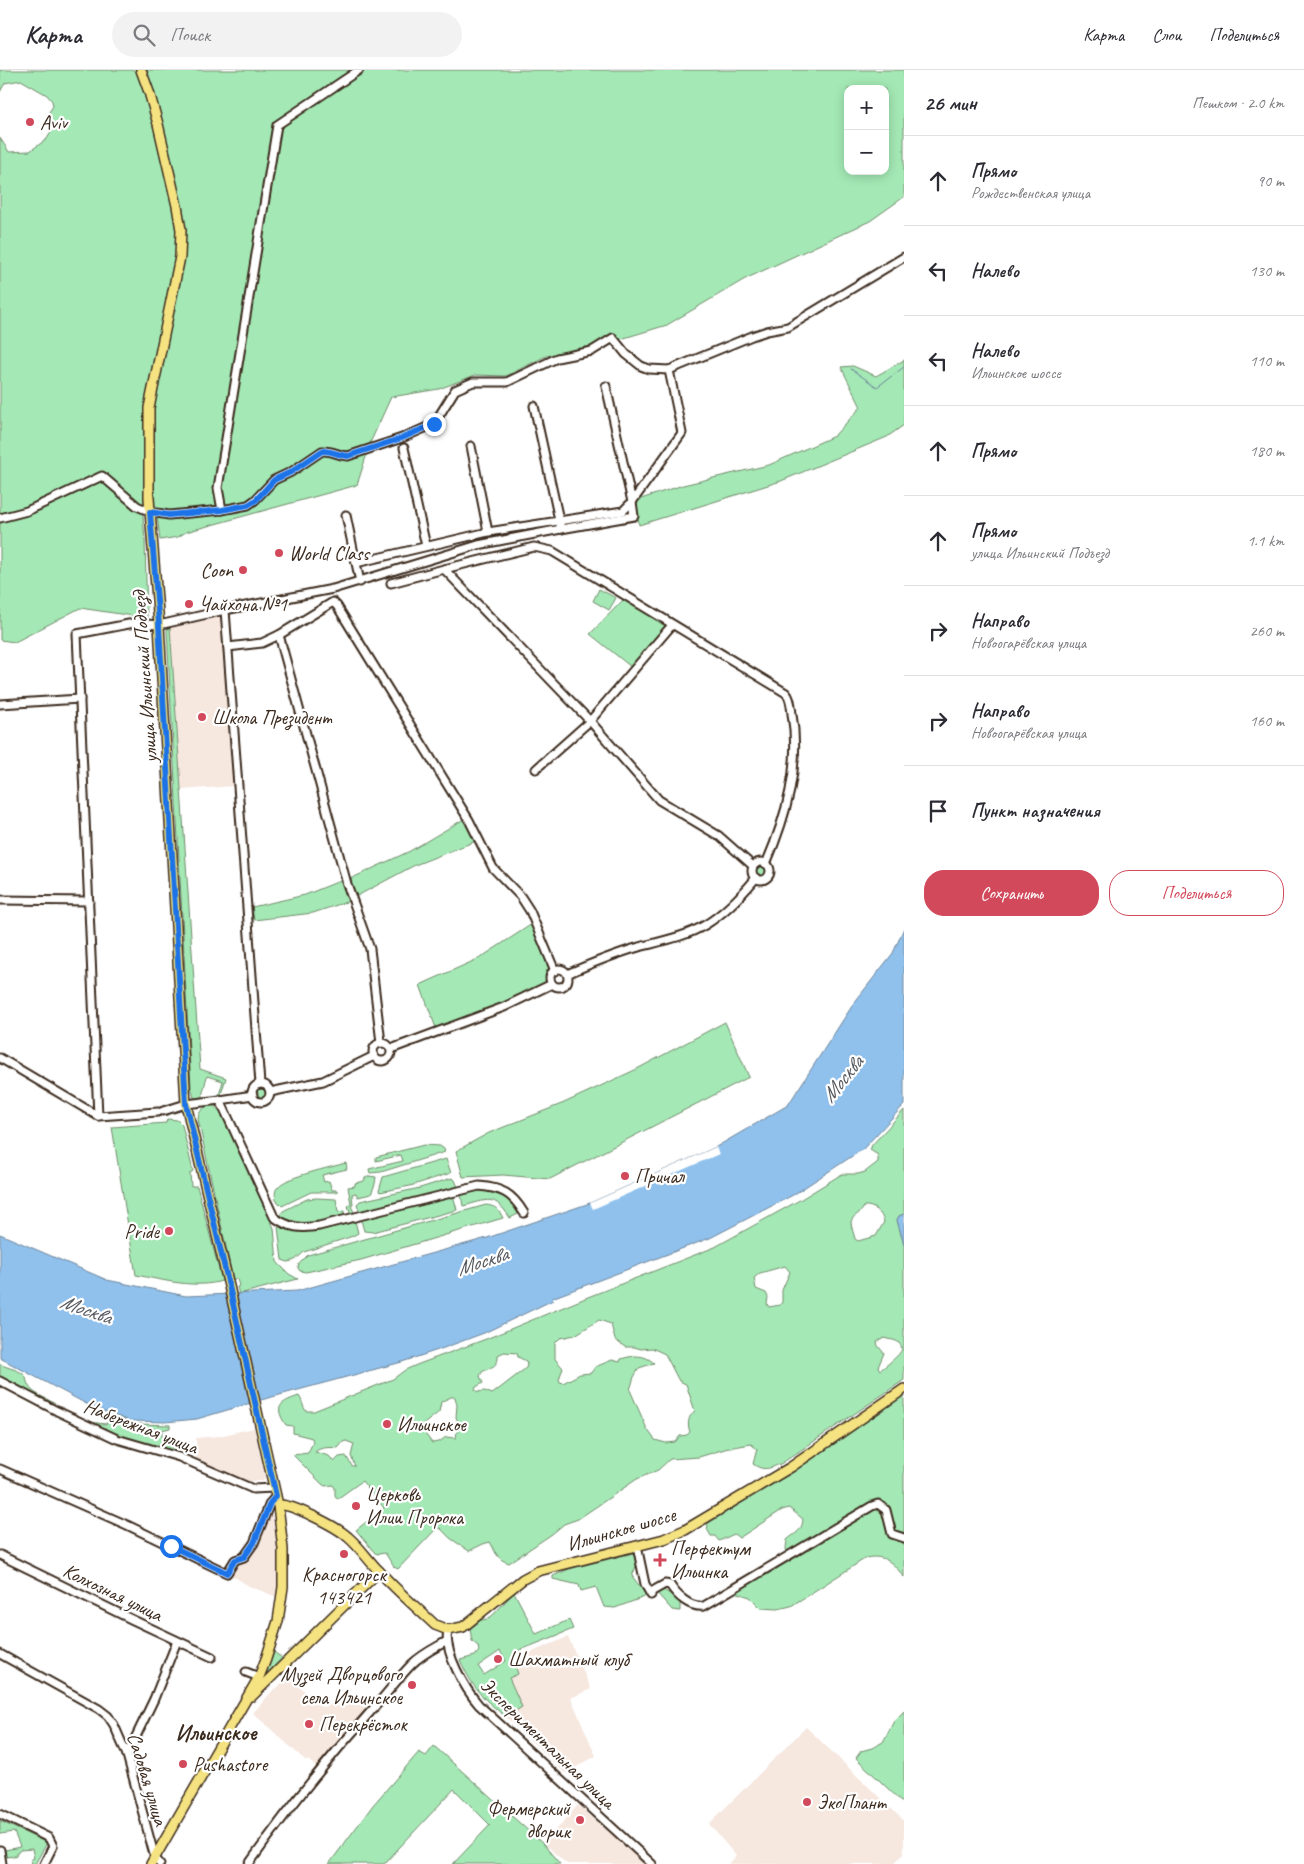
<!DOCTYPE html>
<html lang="ru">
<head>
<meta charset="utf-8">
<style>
  body { margin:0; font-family:Caveat,sans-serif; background:#f2f2f3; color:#2b2b33 }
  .controls { position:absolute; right:15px; top:15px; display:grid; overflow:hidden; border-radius:10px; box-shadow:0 2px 12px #0003 }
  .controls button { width:45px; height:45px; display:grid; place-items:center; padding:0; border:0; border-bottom:1px solid #e1e1e2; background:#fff; color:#2b2b33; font:25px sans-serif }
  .stop { position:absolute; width:15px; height:15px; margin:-11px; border:4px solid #1a73e8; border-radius:50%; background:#fff }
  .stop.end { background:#1a73e8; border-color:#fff; box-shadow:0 1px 5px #0008 }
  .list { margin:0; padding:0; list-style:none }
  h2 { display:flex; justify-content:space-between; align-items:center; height:65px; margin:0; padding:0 20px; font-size:21px }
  h2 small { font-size:16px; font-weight:400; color:#7c7c81 }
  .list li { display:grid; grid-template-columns:32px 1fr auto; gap:15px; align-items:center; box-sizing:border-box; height:90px; padding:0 20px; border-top:1px solid #e1e1e2 }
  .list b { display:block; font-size:19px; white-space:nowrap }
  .list p { margin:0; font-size:16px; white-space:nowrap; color:#7c7c81 }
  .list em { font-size:16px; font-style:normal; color:#7c7c81 }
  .actions { display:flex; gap:10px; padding:15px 20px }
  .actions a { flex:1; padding:11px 0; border:1px solid #d1495b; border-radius:20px; text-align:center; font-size:18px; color:#d1495b }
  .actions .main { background:#d1495b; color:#fff }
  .icon { flex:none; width:28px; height:28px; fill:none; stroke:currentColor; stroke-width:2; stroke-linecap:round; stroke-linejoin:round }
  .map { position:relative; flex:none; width:904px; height:1794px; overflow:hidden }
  header { display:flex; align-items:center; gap:30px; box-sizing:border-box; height:70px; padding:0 25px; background:#fff; border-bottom:1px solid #e1e1e2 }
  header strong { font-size:24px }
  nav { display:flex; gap:28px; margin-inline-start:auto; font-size:18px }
  .search { width:350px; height:45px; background:#f2f2f3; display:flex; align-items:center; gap:12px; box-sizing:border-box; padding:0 18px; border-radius:28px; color:#7c7c81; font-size:19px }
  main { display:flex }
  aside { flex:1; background:#fff }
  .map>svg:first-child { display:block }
</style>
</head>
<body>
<header>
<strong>Карта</strong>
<div class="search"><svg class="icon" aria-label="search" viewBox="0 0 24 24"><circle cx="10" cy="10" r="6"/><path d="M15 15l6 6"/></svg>Поиск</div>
<nav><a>Карта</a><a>Слои</a><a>Поделиться</a></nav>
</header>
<main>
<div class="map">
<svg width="904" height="1794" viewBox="0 0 904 1794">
  <rect width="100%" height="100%" fill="#fff"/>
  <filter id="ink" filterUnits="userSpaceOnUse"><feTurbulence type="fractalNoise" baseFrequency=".02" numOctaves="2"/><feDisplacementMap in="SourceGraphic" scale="10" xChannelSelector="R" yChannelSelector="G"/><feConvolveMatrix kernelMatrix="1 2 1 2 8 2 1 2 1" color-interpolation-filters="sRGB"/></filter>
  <g filter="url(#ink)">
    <g fill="#f6e7df">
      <polygon points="222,545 233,716 181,720 170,557"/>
      <polygon points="254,1358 265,1407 263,1411 246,1411 196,1390 196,1368 219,1366"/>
      <polygon points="270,1437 278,1472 277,1527 249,1516 228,1503 235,1490 246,1487"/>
      <polygon points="568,1567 591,1619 571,1628 596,1686 565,1703 506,1647 522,1636 509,1608 518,1604 513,1590"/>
      <polygon points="288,1606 322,1637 329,1636 344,1619 366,1639 316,1697 308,1690 306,1691 253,1643 275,1618 276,1619"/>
      <polygon points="806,1657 904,1751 904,1784 893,1794 729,1794 736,1786 709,1754"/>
      <polygon points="578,1735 623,1774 645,1794 567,1794 544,1774"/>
    </g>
    <g fill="#a4e9b5" stroke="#708a6a" fill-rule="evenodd">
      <path d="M0,0H904V127L870,151L745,209L667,255L588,279L546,286L506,306L475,305L439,319L391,327L371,371L357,415L186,462L178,467L160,470L156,436L142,435L145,471L147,548L80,538L15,572L0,570V68L9,82L30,81L47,69L51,62L49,42L53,36L52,31L47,25L21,10L5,13L0,22ZM848,19H885V101H848Z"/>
      <polygon points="904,290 904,355 887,367 781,411 639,455 635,431 683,415 769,395 834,366 861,337 841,297 853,296 876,306"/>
      <polygon points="599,519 616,528 609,540 593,531"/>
      <polygon points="623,530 663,552 666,556 665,559 631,597 590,564"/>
      <polygon points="170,557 200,999 226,1008 221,1024 219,1025 223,1011 207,1006 201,1030 194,1028 191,1017 167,560"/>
      <polygon points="464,749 476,771 415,795 357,826 350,809 410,781"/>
      <circle cx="761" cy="801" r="6"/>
      <polygon points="342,810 349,831 313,843 254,850 252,837 305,825"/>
      <polygon points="532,854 551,898 547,904 548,912 487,940 436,958 420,915 480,888"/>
      <polygon points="725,952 749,1007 550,1109 503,1105 463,1107 456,1081 489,1063 564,1033 637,999"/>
      <circle cx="261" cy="1023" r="6"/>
      <path d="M212,1034L221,1042L267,1142L274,1158L277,1192L289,1204L298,1209L239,1224L237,1217L239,1216L237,1209H233L198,1049C199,1040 204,1037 212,1034Z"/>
      <path d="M904,1040V1144L899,1146L897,1150L904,1175V1310L782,1393C771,1398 764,1402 753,1394L757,1379L751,1374L728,1378L699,1387L670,1389L658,1400L637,1409L578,1449L564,1454L552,1464L509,1493C496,1489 496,1482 490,1472L483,1474L469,1481L450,1468L440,1458L436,1459L398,1499L394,1497L385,1483L378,1484L375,1483L356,1460L384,1438L362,1411L337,1429L335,1425V1418L333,1415L325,1416L322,1414L293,1385L308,1383L313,1372L312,1368L293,1363V1356L286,1355C273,1336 281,1332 299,1326C303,1331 302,1336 306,1341H314L393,1309L405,1300L419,1294L486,1269L588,1227L715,1177L798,1131L842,1104H858L865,1102L878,1092V1085L870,1080L872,1075ZM864,1136C874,1135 882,1143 884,1152L876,1166L858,1171L855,1169C854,1164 851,1157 851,1152C852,1145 862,1144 864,1136ZM785,1196L790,1202L782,1220V1232L780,1235L769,1237L767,1234L768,1227L766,1223L756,1219L754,1208L760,1203ZM599,1250L611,1254L615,1270L625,1277H634L641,1279L652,1278L665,1284L679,1311L686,1314L695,1341C688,1346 687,1354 690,1362L687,1365L680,1366L675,1372L666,1373L655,1370L647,1359L630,1320L634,1307L639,1298L654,1293C644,1284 634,1285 621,1289L620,1292L612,1290L595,1297L591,1303L580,1304L563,1313L560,1312L559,1309L563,1298L555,1289V1273L560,1268L575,1265ZM884,1268C892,1271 899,1268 902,1279C901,1284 885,1297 880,1300L878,1297L884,1283L878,1276L877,1272ZM504,1282L517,1283L518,1287L526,1291L527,1294L526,1298L495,1322L492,1324L485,1321L478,1322L475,1320L476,1317L483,1313L480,1306L482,1302C490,1297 499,1297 498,1285ZM451,1327H455L457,1335L456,1347L460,1357L457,1361L456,1368L446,1367L439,1372L432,1373L420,1357L439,1342L441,1332ZM346,1371L354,1374L351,1386L355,1396H352L346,1386L339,1387L334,1392L329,1386L315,1382C320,1377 331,1377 338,1378L343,1372Z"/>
      <path d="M167,1049L177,1050L182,1055L193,1101L190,1103L191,1116H197L222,1211C195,1219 163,1210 136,1205L112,1057L166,1053Z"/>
      <polygon points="424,1075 440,1076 444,1079 445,1082 381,1102 370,1103 369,1099 403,1091 401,1085 376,1091 376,1087"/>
      <polygon points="446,1089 451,1103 410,1116 380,1122 379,1121 383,1107"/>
      <path d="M346,1093L347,1099L322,1105L324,1112L329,1111L332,1120H337V1122H311L282,1136L276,1130C275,1125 274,1120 279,1116C286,1107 332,1097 346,1093Z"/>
      <polygon points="369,1106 376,1107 375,1114 371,1124 358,1127 356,1123 352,1124 353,1135 351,1136 355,1144 351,1145 348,1136 351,1134 348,1117 355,1116 355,1113 364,1111 365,1108"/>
      <polygon points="452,1108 455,1110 458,1117 360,1143 357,1134 360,1131 420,1118"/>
      <path d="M485,1119C503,1124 509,1127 518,1144L510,1148C494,1123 488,1130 463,1136L461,1124Z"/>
      <polygon points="453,1125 457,1140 373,1162 364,1161 361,1150"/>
      <polygon points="316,1128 336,1129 338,1142 344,1141 345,1147 306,1155 297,1155 282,1149 281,1144 283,1141 307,1129"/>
      <path d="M486,1135C496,1136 499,1140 503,1148L361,1190L306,1202L300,1201L298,1198L299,1194L308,1185Z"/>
      <polygon points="355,1151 358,1163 353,1166 304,1182 295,1190 288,1192 282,1190 278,1157 313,1160"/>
      <path d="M0,1294C9,1299 20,1299 26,1307C28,1325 44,1325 56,1335L55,1336L0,1307Z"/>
      <path d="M904,1325V1507C893,1493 885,1484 866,1488L791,1536L778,1539L761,1538L750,1527L734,1522L787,1486L786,1478L787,1470C796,1462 802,1462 803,1449L789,1438L782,1440L739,1468L734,1464L719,1471L715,1466H711L707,1459L708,1456L707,1454L796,1400Z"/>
      <polygon points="102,1343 137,1354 170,1355 170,1358 162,1360 162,1366 175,1381 173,1382 110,1363 89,1352 106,1354 108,1351 100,1345"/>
      <polygon points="633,1483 637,1494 632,1506 647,1526 615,1538 604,1537 596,1517 581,1521 579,1515 553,1509 553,1506 569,1499"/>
      <polygon points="662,1519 683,1532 680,1534 680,1541 672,1540 656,1522"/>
      <path d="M514,1522L536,1564L569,1550L573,1559L513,1583V1590L518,1604L509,1608L522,1637L506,1647C481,1627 474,1620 460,1590L475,1586L479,1581L478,1576L472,1571L470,1559L481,1550L488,1549L494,1544ZM500,1581L506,1591L484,1605L478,1596Z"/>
      <polygon points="274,1582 283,1589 264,1606 264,1605"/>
      <polygon points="904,1641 904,1734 856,1688 861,1681 872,1678 883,1672 894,1651"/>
      <polygon points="434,1676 543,1774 560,1794 453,1794 490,1755 454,1719 384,1794 329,1794 373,1735 419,1682 426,1686"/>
      <polygon points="0,1751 47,1773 35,1794 32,1794 31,1789 34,1788 32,1779 20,1780 15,1786 6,1787 5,1780 20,1777 14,1762 0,1764"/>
    </g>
    <g fill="#90c1ec" stroke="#6e859a">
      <polygon points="904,858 904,1035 863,1079 793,1125 710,1168 552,1228 553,1230 484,1263 441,1279 402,1292 261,1330 197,1349 165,1352 130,1351 94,1338 0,1288 0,1164 107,1210 186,1226 297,1221 487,1168 590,1133 716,1077 788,1035 854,933 893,883"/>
      <polygon points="904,1144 904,1175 897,1150 899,1146"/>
    </g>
    <g fill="#fff">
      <polygon points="716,1077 719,1084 593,1139 590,1133"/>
      <polygon points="236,1221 261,1332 251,1335 225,1222"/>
    </g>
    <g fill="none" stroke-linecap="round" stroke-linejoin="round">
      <polyline stroke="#6e859a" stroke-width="1" points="851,299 877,317 904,297"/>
      <defs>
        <g id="minor">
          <polyline points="606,316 632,432 682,363 669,300"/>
          <polyline points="471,376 488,462"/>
          <polyline points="404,378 426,476"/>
          <polyline points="222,440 218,418 277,55 359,0"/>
          <polyline points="346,445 356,493 488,462 623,441 632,432"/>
          <path d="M0,448L27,441L102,406L137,436L151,442L169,445L222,440L248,435L255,430L274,410L291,402L322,381C332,380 339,386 348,386L402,368L434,354L455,320L473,312H507L557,288L592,281L613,268L626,284L641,296L649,299L669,300L752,266L767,261L788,257L904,187"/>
          <polyline points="561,459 634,446 632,432"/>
          <polyline points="356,493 360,512"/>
          <path d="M444,499L534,477L552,481L786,623C791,628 791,637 792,644C801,696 786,747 766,794"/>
          <polyline points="391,513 444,499 590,651 659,730 719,766 753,796"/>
          <polyline points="225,540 260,1014"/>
          <polyline points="279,565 347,814 370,879 381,973"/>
          <polyline points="228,577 262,573 279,565 333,532 337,536 469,750 493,798 521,827 530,841 555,901"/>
          <polyline points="0,634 80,629"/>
          <polyline points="536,699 590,651 672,555"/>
          <circle cx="761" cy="801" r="9"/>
          <polyline points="0,830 89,831"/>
          <circle cx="559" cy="908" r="9"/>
          <path d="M567,904C590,894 615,884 639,877C662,871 685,867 705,855C725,843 741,826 756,808"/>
          <circle cx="382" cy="982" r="9"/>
          <polyline points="391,979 504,937 552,914"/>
          <polyline points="0,988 98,1046"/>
          <circle cx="261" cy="1023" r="9"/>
          <polyline points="270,1022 323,1011 374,986"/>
          <polyline points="220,1030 253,1025"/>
          <path d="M163,1041L186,1034L220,1030L274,1147C289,1158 301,1159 319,1156L479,1116C502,1118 512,1123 524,1143"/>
          <polyline points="158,1042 98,1046 77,564 134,553 159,555 225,540 333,519 478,475 561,459 534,336"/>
          <polyline points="0,1311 57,1341 117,1369 179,1387 253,1419 274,1418"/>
          <polyline points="0,1399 127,1455 227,1503 235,1490 244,1487 254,1473 270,1433 276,1426"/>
          <polyline points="637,1476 645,1514 651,1525"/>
          <polyline points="0,1485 131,1549 212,1587"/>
          <path d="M651,1522L665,1514L670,1515C677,1526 690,1538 704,1536L872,1436L878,1434L886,1440L892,1464L904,1468"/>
          <path d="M448,1560C443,1581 465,1619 479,1635L652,1794"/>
          <polyline points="0,1584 99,1639 108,1646 114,1655 127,1685 155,1788 160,1794"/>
          <polyline points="246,1602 259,1607"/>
          <polyline points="127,1685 154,1629 177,1571"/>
          <polyline points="0,1744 49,1768 53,1776 44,1794"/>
          <polyline points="0,1780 2,1794"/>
          <path d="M249,1794C287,1740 328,1689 372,1640C386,1625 398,1608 412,1594C422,1584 435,1578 447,1571"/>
        </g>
        <g id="major">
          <polyline points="141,0 149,22 158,54 177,136 181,160 180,187 149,338 149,428 159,555 186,1034 229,1216 278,1435 283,1479 283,1517 278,1551 266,1589 259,1607 151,1794"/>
          <path d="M278,1435C291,1433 337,1457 348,1467C360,1477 368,1490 379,1501C396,1520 416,1537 435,1555L448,1560L463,1557L523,1509L538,1501L664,1469L685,1460L791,1397L904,1319"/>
          <polyline points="252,1626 379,1501"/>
        </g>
      </defs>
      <use href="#minor" stroke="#3b2a1e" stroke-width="11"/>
      <use href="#major" stroke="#3b2a1e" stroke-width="12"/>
      <use href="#minor" stroke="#fff" stroke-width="7"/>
      <use href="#major" stroke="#f5e382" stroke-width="9"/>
    </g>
  </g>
  <g fill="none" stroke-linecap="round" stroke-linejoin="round" filter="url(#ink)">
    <path stroke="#1a73e8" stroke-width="6" d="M171,1476L227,1503L235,1490L244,1487L254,1473L270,1433L276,1426L229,1216L186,1034L159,555L150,442L169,445L222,440L248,435L256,430L274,410L291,402L322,381C331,380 339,386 348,386L402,368L434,354"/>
  </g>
  <g fill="#d1495b" stroke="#fff" stroke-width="2">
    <circle cx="30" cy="52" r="5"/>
    <circle cx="279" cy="483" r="5"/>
    <circle cx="243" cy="500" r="5"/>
    <circle cx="189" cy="534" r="5"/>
    <circle cx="202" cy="647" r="5"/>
    <circle cx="625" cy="1106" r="5"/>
    <circle cx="169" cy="1161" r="5"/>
    <circle cx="387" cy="1354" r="5"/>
    <circle cx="356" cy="1436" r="5"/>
    <circle cx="344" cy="1484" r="5"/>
    <path d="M657.5 1482.5h5v5h5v5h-5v5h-5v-5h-5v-5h5z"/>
    <circle cx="498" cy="1589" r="5"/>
    <circle cx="412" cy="1615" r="5"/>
    <circle cx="309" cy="1654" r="5"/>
    <circle cx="183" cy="1694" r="5"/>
    <circle cx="807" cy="1732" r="5"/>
    <circle cx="580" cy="1750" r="5"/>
  </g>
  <g text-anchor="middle" stroke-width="4.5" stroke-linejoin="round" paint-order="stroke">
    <g font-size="20" fill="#3b2a1e" stroke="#fff" text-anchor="start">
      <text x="40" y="59">Aviv</text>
      <text x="289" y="490">World Class</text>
      <text x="233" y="507" text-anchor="end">Coon</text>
      <text x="199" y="541">Чайхона №1</text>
      <text x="212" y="654">Школа Президент</text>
      <text x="635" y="1113">Причал</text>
      <text x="159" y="1168" text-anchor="end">Pride</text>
      <text x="397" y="1361">Ильинское</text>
      <text x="366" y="1431">Церковь<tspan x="366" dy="23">Илии Пророка</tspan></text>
      <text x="671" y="1485">Перфектум<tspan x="671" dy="23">Ильинка</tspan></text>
      <text x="344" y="1511" text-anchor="middle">Красногорск<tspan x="344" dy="23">143421</tspan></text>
      <text x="508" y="1596">Шахматный клуб</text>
      <text x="402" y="1611" text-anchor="end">Музей Дворцового<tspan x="402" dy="23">села Ильинское</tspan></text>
      <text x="319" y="1661">Перекрёсток</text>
      <text x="193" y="1701">Pushastore</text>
      <text x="817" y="1739">ЭкоПлант</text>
      <text x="570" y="1745" text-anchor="end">Фермерский<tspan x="570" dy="23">дворик</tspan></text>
    </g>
    <g font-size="20" fill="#3b2a1e" stroke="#fff">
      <text transform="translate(144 607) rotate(-94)" y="7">улица Ильинский Подъезд</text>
      <text transform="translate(141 1356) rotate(21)" y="7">Набережная улица</text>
      <text transform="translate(621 1459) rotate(-16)" y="7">Ильинское шоссе</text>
      <text transform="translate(113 1522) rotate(26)" y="7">Колхозная улица</text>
      <text transform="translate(548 1673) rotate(44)" y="7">Экспериментальная улица</text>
      <text transform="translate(148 1709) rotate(73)" y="7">Садовая улица</text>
    </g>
    <g font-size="21" font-style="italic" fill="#54575c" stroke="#fff">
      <text transform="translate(842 1009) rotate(-51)" y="7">Москва</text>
      <text transform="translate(482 1191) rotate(-18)" y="7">Москва</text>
      <text transform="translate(86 1239) rotate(19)" y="7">Москва</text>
    </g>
    <g font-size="22" font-weight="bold" fill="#3b2a1e" stroke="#fff">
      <text x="216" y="1670">Ильинское</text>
    </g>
  </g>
</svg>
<div class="controls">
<button>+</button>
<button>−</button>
</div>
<div class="stop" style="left:171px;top:1476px"></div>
<div class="stop end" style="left:434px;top:354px"></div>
</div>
<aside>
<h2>26 мин<small>Пешком · 2.0 km</small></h2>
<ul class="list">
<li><svg class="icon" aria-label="ahead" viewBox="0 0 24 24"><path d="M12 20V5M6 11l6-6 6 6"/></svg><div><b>Прямо</b><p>Рождественская улица</p></div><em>90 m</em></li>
<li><svg class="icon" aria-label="left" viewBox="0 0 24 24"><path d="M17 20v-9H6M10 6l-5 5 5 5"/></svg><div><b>Налево</b></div><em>130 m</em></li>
<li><svg class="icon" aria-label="left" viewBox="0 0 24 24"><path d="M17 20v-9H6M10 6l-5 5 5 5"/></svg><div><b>Налево</b><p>Ильинское шоссе</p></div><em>110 m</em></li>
<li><svg class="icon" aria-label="ahead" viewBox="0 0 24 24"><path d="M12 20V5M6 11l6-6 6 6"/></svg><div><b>Прямо</b></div><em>180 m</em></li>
<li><svg class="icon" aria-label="ahead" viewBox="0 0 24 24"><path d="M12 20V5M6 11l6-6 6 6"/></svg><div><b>Прямо</b><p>улица Ильинский Подъезд</p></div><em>1.1 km</em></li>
<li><svg class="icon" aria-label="right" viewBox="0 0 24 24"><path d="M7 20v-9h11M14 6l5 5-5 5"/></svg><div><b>Направо</b><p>Новоогарёвская улица</p></div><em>260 m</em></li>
<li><svg class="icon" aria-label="right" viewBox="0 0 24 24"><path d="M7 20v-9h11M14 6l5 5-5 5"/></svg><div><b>Направо</b><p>Новоогарёвская улица</p></div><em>160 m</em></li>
<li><svg class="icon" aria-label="arrive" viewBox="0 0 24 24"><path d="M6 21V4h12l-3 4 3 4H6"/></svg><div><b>Пункт назначения</b></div></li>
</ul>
<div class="actions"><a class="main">Сохранить</a><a>Поделиться</a></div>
</aside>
</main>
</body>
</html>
